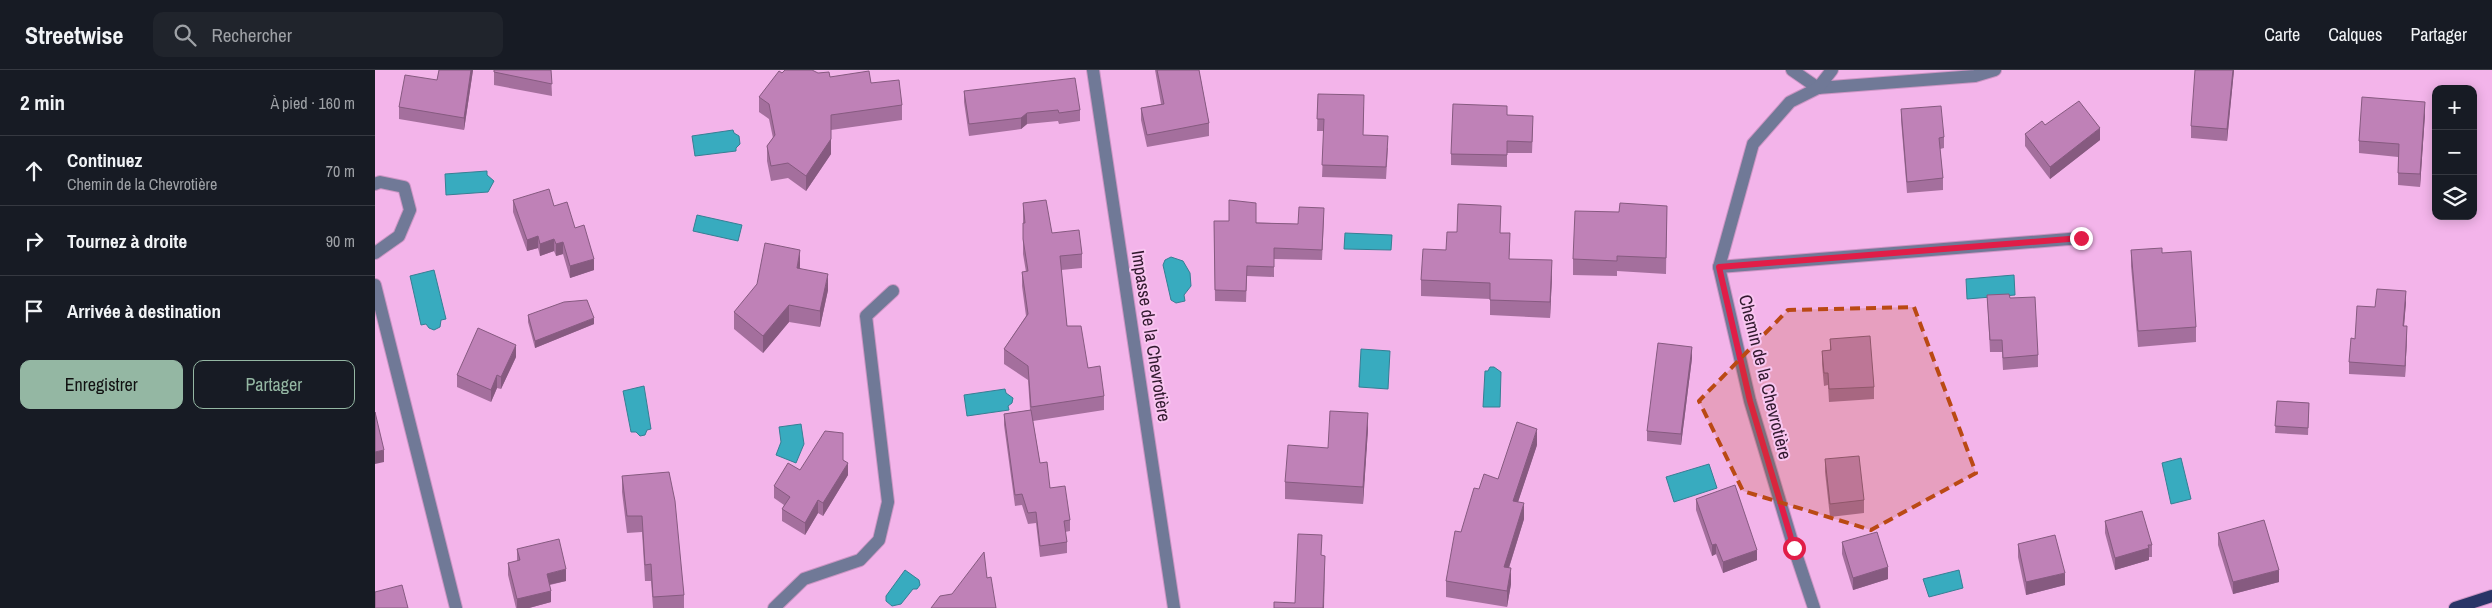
<!DOCTYPE html>
<html lang="fr">
<head>
<meta charset="utf-8">
<style>
  body { margin:0; font-family:"Archivo Narrow",sans-serif; background:#20242c; color:#f1f3f6 }
  .controls { position:absolute; right:15px; top:15px; display:grid; overflow:hidden; border-radius:10px; box-shadow:0 2px 12px #0003 }
  .controls button { width:45px; height:45px; display:grid; place-items:center; padding:0; border:0; border-bottom:1px solid #363941; background:#171b24; color:#f1f3f6; font:25px sans-serif }
  .stop { position:absolute; width:15px; height:15px; margin:-11px; border:4px solid #e11d48; border-radius:50%; background:#fff }
  .stop.end { background:#e11d48; border-color:#fff; box-shadow:0 1px 5px #0008 }
  .list { margin:0; padding:0; list-style:none }
  h2 { display:flex; justify-content:space-between; align-items:center; height:65px; margin:0; padding:0 20px; font-size:21px }
  h2 small { font-size:16px; font-weight:400; color:#9ea1a6 }
  .list li { display:grid; grid-template-columns:32px 1fr auto; gap:15px; align-items:center; box-sizing:border-box; height:70px; padding:0 20px; border-top:1px solid #363941 }
  .list b { display:block; font-size:19px; white-space:nowrap }
  .list p { margin:0; font-size:16px; white-space:nowrap; color:#9ea1a6 }
  .list em { font-size:16px; font-style:normal; color:#9ea1a6 }
  .actions { display:flex; gap:10px; padding:15px 20px }
  .actions a { flex:1; padding:11px 0; border:1px solid #94b7a3; border-radius:10px; text-align:center; font-size:18px; color:#94b7a3 }
  .actions .main { background:#94b7a3; color:#111 }
  .icon { flex:none; width:28px; height:28px; fill:none; stroke:currentColor; stroke-width:2; stroke-linecap:round; stroke-linejoin:round }
  .map { position:relative; flex:none; width:2117px; height:538px; overflow:hidden }
  header { display:flex; align-items:center; gap:30px; box-sizing:border-box; height:70px; padding:0 25px; background:#171b24; border-bottom:1px solid #363941 }
  header strong { font-size:24px }
  nav { display:flex; gap:28px; margin-inline-start:auto; font-size:18px }
  .search { width:350px; height:45px; background:#20242c; display:flex; align-items:center; gap:12px; box-sizing:border-box; padding:0 18px; border-radius:10px; color:#9ea1a6; font-size:19px }
  main { display:flex }
  aside { flex:1; background:#171b24 }
  .map>svg:first-child { display:block }
</style>
</head>
<body>
<header>
<strong>Streetwise</strong>
<div class="search"><svg class="icon" aria-label="search" viewBox="0 0 24 24"><circle cx="10" cy="10" r="6"/><path d="M15 15l6 6"/></svg>Rechercher</div>
<nav><a>Carte</a><a>Calques</a><a>Partager</a></nav>
</header>
<main>
<aside>
<h2>2 min<small>À pied · 160 m</small></h2>
<ul class="list">
<li><svg class="icon" aria-label="ahead" viewBox="0 0 24 24"><path d="M12 20V5M6 11l6-6 6 6"/></svg><div><b>Continuez</b><p>Chemin de la Chevrotière</p></div><em>70 m</em></li>
<li><svg class="icon" aria-label="right" viewBox="0 0 24 24"><path d="M7 20v-9h11M14 6l5 5-5 5"/></svg><div><b>Tournez à droite</b></div><em>90 m</em></li>
<li><svg class="icon" aria-label="arrive" viewBox="0 0 24 24"><path d="M6 21V4h12l-3 4 3 4H6"/></svg><div><b>Arrivée à destination</b></div></li>
</ul>
<div class="actions"><a class="main">Enregistrer</a><a>Partager</a></div>
</aside>
<div class="map">
<svg width="2117" height="538" viewBox="0 0 2117 538">
  <rect width="100%" height="100%" fill="#f3b4ea"/>
  <g fill="#38abbf" stroke="#367f94">
    <polygon points="358,60 359,63 364,66 365,74 361,78 361,81 320,86 317,66"/>
    <polygon points="112,101 112,105 119,111 113,122 71,125 70,104"/>
    <polygon points="322,145 367,155 363,171 318,161"/>
    <polygon points="970,163 1017,165 1016,180 969,179"/>
    <polygon points="796,187 808,191 815,203 816,216 809,225 810,231 801,233 796,230 788,195 790,190"/>
    <polygon points="59,200 71,249 66,250 65,257 59,260 54,258 51,254 46,255 35,206"/>
    <polygon points="1639,205 1640,225 1592,229 1591,209"/>
    <polygon points="986,279 1015,281 1013,319 984,317"/>
    <polygon points="1115,297 1119,297 1126,302 1125,337 1108,337 1110,301 1113,301"/>
    <polygon points="269,316 276,359 272,360 270,365 265,366 261,362 256,362 248,321"/>
    <polygon points="630,319 631,323 638,328 637,333 633,336 634,340 592,346 589,325"/>
    <polygon points="426,354 429,374 421,393 401,385 406,372 404,357"/>
    <polygon points="1806,388 1816,429 1796,434 1787,393"/>
    <polygon points="1334,394 1342,418 1299,432 1291,407"/>
    <polygon points="530,500 544,510 545,515 542,519 538,519 526,534 517,536 511,531 511,526"/>
    <polygon points="1584,500 1588,518 1554,527 1548,509"/>
  </g>
  <g fill="none" stroke-linecap="round" stroke-linejoin="round">
    <defs>
      <g id="minor">
        <polyline points="718,0 799,538"/>
        <polyline points="1417,0 1443,18"/>
        <polyline points="1443,18 1600,6 1620,0"/>
        <polyline points="0,114 5,112 29,117 35,140 24,166 0,183"/>
        <polyline points="1344,197 1706,168"/>
        <polyline points="0,215 81,538"/>
        <polyline points="399,538 429,509 485,490 504,470 513,432 491,246 518,221"/>
        <polyline points="1439,538 1419,478 1375,331 1344,197 1378,74 1415,32 1443,18 1457,0"/>
      </g>
      <polyline id="major" points="2080,538 2117,526"/>
    </defs>
    <use href="#minor" stroke="#cc95c4" stroke-width="14"/>
    <use href="#major" stroke="#cc95c4" stroke-width="14"/>
    <use href="#minor" stroke="#707997" stroke-width="12"/>
    <use href="#major" stroke="#293567" stroke-width="12"/>
  </g>
  <g fill="#a46f9d">
    <polygon points="64,0 98,0 89,60 24,49 24,37 62,10"/>
    <polygon points="119,0 176,0 177,26 119,15"/>
    <polygon points="780,0 824,0 834,53 834,66 772,77 766,50 766,38 786,34"/>
    <polygon points="1859,0 1852,71 1816,68 1816,56"/>
    <polygon points="407,3 443,3 455,7 496,13 527,35 527,50 456,60 456,84 431,121 413,108 396,111 392,91 392,76 398,68 394,49 384,42 384,27"/>
    <polygon points="589,21 705,40 705,51 684,54 683,51 652,54 646,59 594,66 589,32"/>
    <polygon points="943,24 989,37 988,65 1013,78 1011,109 947,107 949,61 942,61"/>
    <polygon points="1526,39 1569,67 1569,78 1565,79 1568,108 1568,120 1532,123 1526,50"/>
    <polygon points="2050,44 2045,117 2023,115 2023,87 1984,83 1984,71"/>
    <polygon points="1132,45 1158,57 1157,83 1132,83 1132,97 1076,95 1076,84"/>
    <polygon points="1670,55 1725,70 1675,109 1650,76 1650,64"/>
    <polygon points="138,130 179,136 200,158 219,200 195,208 188,184 181,186 179,181 165,186 163,178 152,181 138,142"/>
    <polygon points="648,133 677,163 707,184 707,198 686,200 692,256 713,298 729,326 729,340 658,351 665,393 675,418 695,450 695,461 690,462 692,472 692,483 665,487 661,453 653,454 647,435 640,436 629,355 629,344 655,340 653,310 629,294 629,279 651,246 647,216 647,202 651,202 648,184"/>
    <polygon points="1292,136 1291,204 1242,201 1242,206 1198,205 1198,189 1244,142"/>
    <polygon points="949,148 947,190 899,189 899,207 872,206 871,232 840,231 839,151 923,154"/>
    <polygon points="1125,163 1135,179 1134,189 1177,206 1175,248 1115,245 1115,229 1046,226 1046,210 1071,180"/>
    <polygon points="1756,180 1821,257 1821,272 1763,277 1756,196"/>
    <polygon points="425,196 425,198 453,220 445,257 414,252 388,283 359,259 359,242"/>
    <polygon points="1612,225 1635,228 1663,285 1663,297 1628,300 1627,282 1615,282"/>
    <polygon points="2031,232 2029,256 2032,267 2030,307 1974,304 1974,292 2000,237"/>
    <polygon points="153,245 219,254 160,278 153,252"/>
    <polygon points="1455,269 1499,317 1499,329 1454,332 1453,315 1449,316 1447,294 1447,281 1455,280"/>
    <polygon points="141,287 126,319 122,318 116,332 82,317 82,305"/>
    <polygon points="1317,288 1306,375 1272,371 1272,361"/>
    <polygon points="1902,331 1934,333 1933,365 1900,363"/>
    <polygon points="993,359 988,434 910,429 910,412 953,378"/>
    <polygon points="1162,375 1143,432 1149,449 1134,498 1136,514 1132,537 1071,527 1071,511 1086,462 1104,419 1123,409"/>
    <polygon points="1450,389 1489,430 1489,443 1455,447 1450,402"/>
    <polygon points="468,390 473,405 448,446 443,443 430,465 407,451 407,439 409,435 399,428 399,416 425,400"/>
    <polygon points="247,406 309,525 309,538 278,538 276,511 270,511 267,462 252,463 247,422"/>
    <polygon points="1321,429 1382,490 1348,503 1341,484 1337,486 1321,440"/>
    <polygon points="1730,451 1777,475 1777,487 1774,487 1774,490 1740,500 1730,463"/>
    <polygon points="1843,463 1904,512 1858,524 1843,475"/>
    <polygon points="1467,472 1513,509 1478,520 1467,484"/>
    <polygon points="1643,474 1690,515 1651,525 1643,487"/>
    <polygon points="142,479 191,511 175,515 176,532 154,538 141,538 133,505 133,493 142,491"/>
  </g>
  <g fill="#865a80">
    <polygon points="96,0 98,0 89,60 89,48"/>
    <polygon points="1858,0 1859,0 1852,71 1852,59"/>
    <polygon points="2050,32 2050,44 2045,117 2045,104"/>
    <polygon points="652,43 652,54 646,59 646,48"/>
    <polygon points="456,45 456,84 431,121 431,106"/>
    <polygon points="1725,58 1725,70 1675,109 1675,97"/>
    <polygon points="163,166 163,178 152,181 152,170"/>
    <polygon points="179,169 179,181 165,186 165,174"/>
    <polygon points="188,172 188,184 181,186 181,174"/>
    <polygon points="425,180 425,196 422,214 422,198"/>
    <polygon points="219,189 219,200 195,208 195,196"/>
    <polygon points="1177,190 1177,206 1175,248 1175,232"/>
    <polygon points="453,204 453,220 445,257 445,241"/>
    <polygon points="2031,221 2031,232 2028,267 2028,256"/>
    <polygon points="414,235 414,252 388,283 388,266"/>
    <polygon points="219,248 219,254 160,278 160,271"/>
    <polygon points="2032,256 2032,267 2030,307 2030,296"/>
    <polygon points="141,275 141,287 126,319 126,307"/>
    <polygon points="1317,277 1317,288 1306,375 1306,364"/>
    <polygon points="122,305 122,318 116,332 116,320"/>
    <polygon points="993,343 993,359 988,434 988,417"/>
    <polygon points="1162,359 1162,375 1138,447 1138,431"/>
    <polygon points="9,380 9,392 0,394 0,382"/>
    <polygon points="473,393 473,405 448,446 448,433"/>
    <polygon points="443,430 443,443 430,465 430,453"/>
    <polygon points="1149,433 1149,449 1129,513 1129,497"/>
    <polygon points="1341,474 1341,484 1337,486 1337,475"/>
    <polygon points="1774,478 1774,490 1740,500 1740,488"/>
    <polygon points="1382,480 1382,490 1348,503 1348,492"/>
    <polygon points="950,486 949,538 948,538"/>
    <polygon points="1513,497 1513,509 1478,520 1478,508"/>
    <polygon points="1136,498 1136,514 1132,537 1132,521"/>
    <polygon points="191,499 191,511 172,515 172,504"/>
    <polygon points="1904,500 1904,512 1858,524 1858,512"/>
    <polygon points="1690,503 1690,515 1651,525 1651,512"/>
    <polygon points="176,521 176,532 154,538 142,538 142,529"/>
  </g>
  <g fill="#bf81b7" stroke="#865a80">
    <polygon points="64,0 96,0 89,48 24,37 30,5 62,10"/>
    <polygon points="119,0 176,0 177,14 119,2"/>
    <polygon points="410,0 437,0 443,3 454,2 455,7 494,1 496,13 524,10 527,35 456,45 456,69 431,106 413,93 396,96 392,76 400,65 394,34 384,27 404,1 407,3"/>
    <polygon points="782,0 824,0 834,53 772,65 766,38 789,34"/>
    <polygon points="1820,0 1858,0 1852,59 1816,56"/>
    <polygon points="700,8 705,40 684,43 683,40 652,43 646,48 594,54 589,21"/>
    <polygon points="943,24 989,25 988,65 1013,66 1011,97 947,95 949,49 942,49"/>
    <polygon points="1987,27 2050,32 2045,104 2023,103 2024,74 1984,71"/>
    <polygon points="1704,31 1725,58 1675,97 1650,64 1667,51 1670,55"/>
    <polygon points="1078,34 1132,36 1132,45 1158,46 1157,72 1132,71 1132,85 1076,84"/>
    <polygon points="1566,36 1569,67 1564,68 1568,108 1532,112 1526,39"/>
    <polygon points="174,119 179,136 192,132 200,158 209,155 219,189 195,196 188,172 181,174 179,169 165,174 163,166 152,170 138,130"/>
    <polygon points="671,130 677,163 704,160 707,184 685,186 692,256 706,256 713,298 725,296 729,326 656,337 653,296 629,279 653,244 647,202 653,201 648,169 648,153 650,153 648,133"/>
    <polygon points="854,130 881,133 881,153 923,154 924,137 949,138 947,180 899,178 899,197 872,196 871,221 840,220 839,151 854,151"/>
    <polygon points="1245,133 1292,136 1291,188 1242,186 1242,191 1198,189 1200,141 1244,142"/>
    <polygon points="1083,134 1126,136 1125,163 1135,163 1134,189 1177,190 1175,232 1115,230 1115,213 1046,210 1048,179 1071,180 1072,162 1082,162"/>
    <polygon points="390,173 425,180 422,198 453,204 445,241 414,235 388,266 359,242 382,214"/>
    <polygon points="1787,178 1787,183 1816,181 1821,257 1763,261 1756,180"/>
    <polygon points="2002,219 2031,221 2028,256 2032,256 2030,296 1974,292 1976,268 1980,269 1982,236 2000,237"/>
    <polygon points="1634,224 1635,228 1660,227 1663,285 1628,288 1627,270 1615,270 1612,225"/>
    <polygon points="212,230 219,248 160,271 153,245 189,232"/>
    <polygon points="103,258 141,275 126,307 122,305 116,320 82,305"/>
    <polygon points="1495,266 1499,317 1454,319 1453,303 1449,303 1447,281 1456,280 1455,269"/>
    <polygon points="1283,273 1317,277 1306,364 1272,361"/>
    <polygon points="1902,331 1934,333 1933,358 1900,356"/>
    <polygon points="656,340 665,393 672,392 675,418 690,416 695,450 689,451 692,472 665,476 661,442 653,443 647,424 640,425 629,344"/>
    <polygon points="955,341 993,343 988,417 910,412 913,375 953,378"/>
    <polygon points="0,342 9,380 0,382"/>
    <polygon points="1142,352 1162,359 1138,431 1149,433 1129,497 1136,498 1132,521 1071,511 1080,461 1086,462 1099,418 1104,419 1109,404 1123,409"/>
    <polygon points="450,361 468,363 468,390 473,393 448,433 443,430 430,453 407,439 415,427 399,416 413,393 425,400"/>
    <polygon points="1484,386 1489,430 1455,434 1450,389"/>
    <polygon points="294,402 300,431 309,525 278,527 276,494 270,495 267,446 252,446 247,406"/>
    <polygon points="1360,415 1382,480 1348,492 1341,474 1337,475 1321,429"/>
    <polygon points="1767,441 1777,475 1773,475 1774,478 1740,488 1730,451"/>
    <polygon points="1889,450 1904,500 1858,512 1843,463"/>
    <polygon points="1502,462 1513,497 1478,508 1467,472"/>
    <polygon points="923,464 947,465 946,485 950,486 948,538 899,538 899,532 920,533"/>
    <polygon points="1680,465 1690,503 1651,512 1643,474"/>
    <polygon points="184,469 191,499 172,504 176,521 142,529 133,493 145,490 142,479"/>
    <polygon points="609,482 612,508 616,507 621,538 556,538 565,526 577,524"/>
    <polygon points="27,515 33,538 0,538 0,522"/>
  </g>
  <g fill="none" stroke-linecap="round" stroke-linejoin="round">
    <polyline stroke="#e11d48" stroke-width="6" points="1419,478 1375,331 1344,197 1706,168"/>
  </g>
  <path fill="#ba4914" fill-opacity="0.2" stroke="#ba4914" stroke-width="4" stroke-dasharray="10 6" stroke-linejoin="round" d="M1539,237L1601,403L1496,460L1368,421L1324,331L1413,240Z"/>
  <g text-anchor="middle" stroke-width="4" stroke-linejoin="round" paint-order="stroke">
    <g font-size="18" fill="#31192e" stroke="#f9c6f1">
      <text transform="translate(776 266) rotate(81)" y="6">Impasse de la Chevrotière</text>
      <text transform="translate(1390 307) rotate(76)" y="6">Chemin de la Chevrotière</text>
    </g>
  </g>
</svg>
<div class="controls">
<button>+</button>
<button>−</button>
<button><svg class="icon" aria-label="layers" viewBox="0 0 24 24"><path d="M12 4l9 5-9 5-9-5zM3 14l9 5 9-5"/></svg></button>
</div>
<div class="stop" style="left:1419px;top:478px"></div>
<div class="stop end" style="left:1706px;top:168px"></div>
</div>
</main>
</body>
</html>
